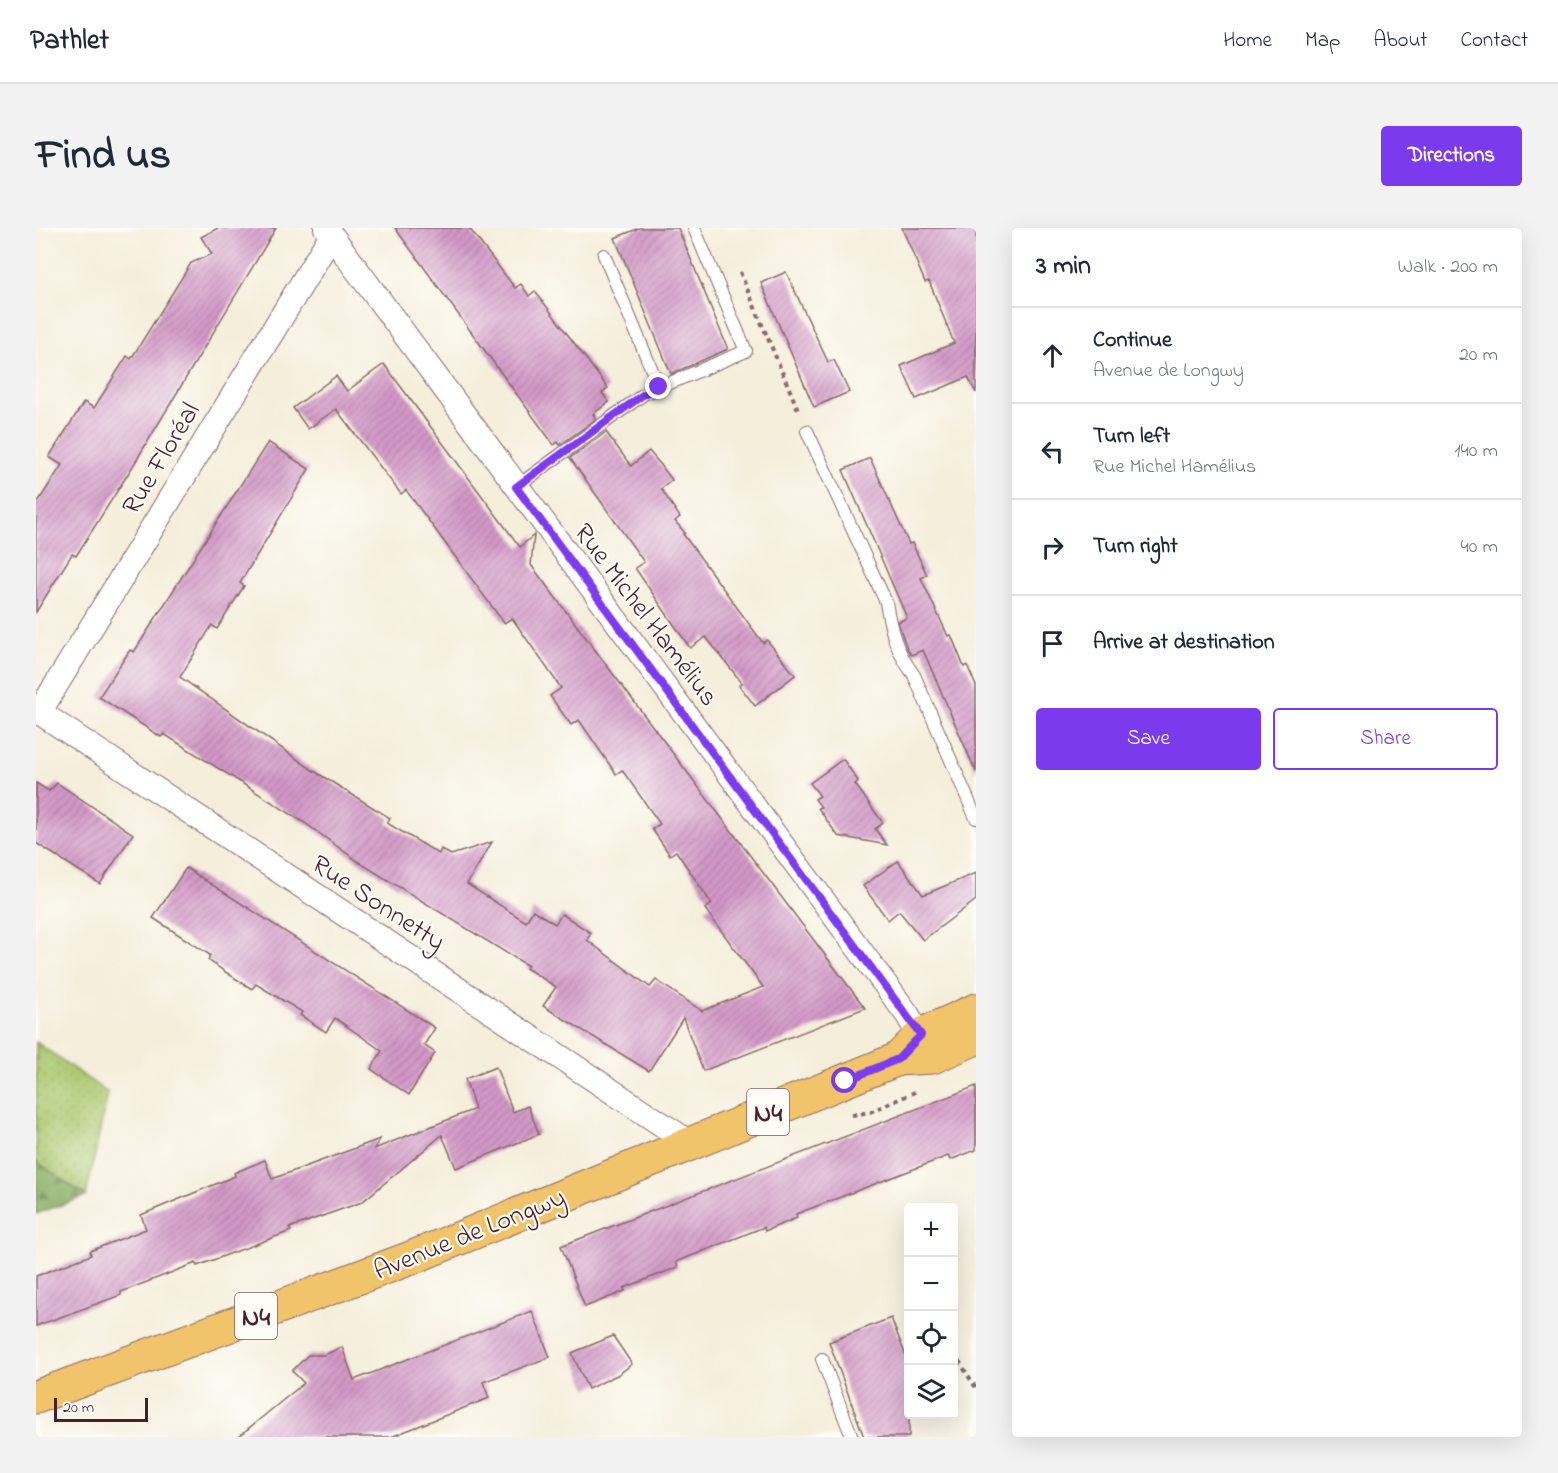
<!DOCTYPE html>
<html lang="en">
<head>
<meta charset="utf-8">
<style>
  body { margin:0; font-family:"Indie Flower",sans-serif; background:#f2f2f3; color:#1f2937 }
  .controls { position:absolute; right:18px; bottom:18px; display:grid; overflow:hidden; border-radius:6px; box-shadow:0 6px 24px #0002 }
  .controls button { width:54px; height:54px; display:grid; place-items:center; padding:0; border:0; border-bottom:2px solid #e0e1e3; background:#fff; color:#1f2937; font:30px sans-serif }
  .scale { position:absolute; left:18px; bottom:15px; width:94px; box-sizing:border-box; padding-left:6px; border:3px solid #4a1f2b; border-top:0; font-size:16px; line-height:21px; white-space:nowrap; color:#4a1f2b; -webkit-text-stroke:4px #fdfcf7; paint-order:stroke }
  .stop { position:absolute; width:18px; height:18px; margin:-14px; border:4px solid #7c3aed; border-radius:50%; background:#fff }
  .stop.end { background:#7c3aed; border-color:#fff; box-shadow:0 2px 6px #0008 }
  .list { margin:0; padding:0; list-style:none }
  h2 { display:flex; justify-content:space-between; align-items:center; height:78px; margin:0; padding:0 24px; font-size:26px }
  h2 small { font-size:20px; font-weight:400; color:#747a83 }
  .list li { display:grid; grid-template-columns:39px 1fr auto; gap:18px; align-items:center; box-sizing:border-box; height:96px; padding:0 24px; border-top:2px solid #e0e1e3 }
  .list b { display:block; font-size:22px; white-space:nowrap }
  .list p { margin:0; font-size:20px; white-space:nowrap; color:#747a83 }
  .list em { font-size:20px; font-style:normal; color:#747a83 }
  .actions { display:flex; gap:12px; padding:18px 24px }
  .actions a { flex:1; padding:14px 0; border:2px solid #7c3aed; border-radius:6px; text-align:center; font-size:21px; color:#7c3aed }
  .actions .main { background:#7c3aed; color:#fff }
  .icon { flex:none; width:33px; height:33px; fill:none; stroke:currentColor; stroke-width:2; stroke-linecap:round; stroke-linejoin:round }
  .map { position:relative; flex:none; width:940px; height:1209px; overflow:hidden; border-radius:6px }
  header { display:flex; align-items:center; gap:36px; box-sizing:border-box; height:84px; padding:0 30px; background:#fff; border-bottom:2px solid #e0e1e3 }
  header strong { font-size:28px }
  nav { display:flex; gap:33px; margin-inline-start:auto; font-size:21px }
  .intro { display:flex; align-items:center; justify-content:space-between; box-sizing:border-box; height:144px; padding:0 36px }
  h1 { margin:0; font-size:42px }
  .button { padding:15px 27px; border-radius:6px; background:#7c3aed; color:#fff; font-size:21px; font-weight:700 }
  main { display:flex; gap:36px; padding:0 36px }
  aside { flex:1; background:#fff; border-radius:6px; box-shadow:0 6px 24px #0002 }
  .map>svg:first-child { display:block }
</style>
</head>
<body>
<header>
<strong>Pathlet</strong>
<nav><a>Home</a><a>Map</a><a>About</a><a>Contact</a></nav>
</header>
<div class="intro"><h1>Find us</h1><a class="button">Directions</a></div>
<main>
<div class="map">
<svg width="940" height="1209" viewBox="0 0 940 1209">
  <defs>
    <pattern id="grass-dots" width="8" height="8" patternUnits="userSpaceOnUse" patternTransform="scale(1.5)"><rect width="8" height="8" fill="#abc970"/><path d="M2 2h.1M6 6h.1" fill="none" stroke="#95ac61" stroke-width="1.8" stroke-linecap="round"/></pattern>
    <pattern id="forest-firs" width="22" height="20" patternUnits="userSpaceOnUse" patternTransform="scale(1.5)"><rect width="22" height="20" fill="#88ad62"/><path d="M5 1l3.5 6h-7zM16 11l3.5 6h-7z" fill="#718c51"/></pattern>
    <pattern id="building-hatch" width="6" height="6" patternUnits="userSpaceOnUse" patternTransform="scale(1.5)"><rect width="6" height="6" fill="#d399c8"/><path d="M-1 1l2-2M0 6l6-6M5 7l2-2" fill="none" stroke="#ad7ca3"/></pattern>
  </defs>
  <rect width="100%" height="100%" fill="#fdfcf7"/>
  <filter id="ink" filterUnits="userSpaceOnUse"><feTurbulence type="fractalNoise" baseFrequency=".0167" numOctaves="2"/><feDisplacementMap in="SourceGraphic" scale="12" xChannelSelector="R" yChannelSelector="G"/><feConvolveMatrix kernelMatrix="1 2 1 2 8 2 1 2 1" color-interpolation-filters="sRGB"/></filter>
  <filter id="wash" filterUnits="userSpaceOnUse"><feTurbulence type="fractalNoise" baseFrequency=".008" numOctaves="4" result="noise"/><feDisplacementMap in="SourceGraphic" scale="24" xChannelSelector="R" yChannelSelector="G"/><feGaussianBlur stdDeviation="1.35" result="paint"/><feColorMatrix in="noise" values="0 0 0 0 0 0 0 0 0 0 0 0 0 0 0 0 0 1.4 0 .05"/><feComposite in="paint" operator="in"/></filter>
  <g filter="url(#wash)">
    <rect width="100%" height="100%" fill="#f5eedb"/>
    <polygon fill="url(#grass-dots)" stroke="#7a744e" stroke-width="1.5" points="0,814 72,865 50,968 0,933"/>
    <polygon fill="url(#forest-firs)" stroke="#696646" stroke-width="1.5" points="0,933 50,968 0,986"/>
    <g id="blocks">
      <g fill="url(#building-hatch)">
        <polygon points="182,0 240,0 97,238 40,328 36,326 0,384 0,277 26,237 13,229 48,174 58,180 91,128 95,131 155,35 176,26 165,9"/>
        <polygon points="359,0 433,0 479,60 485,56 493,68 499,63 572,160 566,165 573,174 557,186 560,191 524,217 522,214 518,217"/>
        <polygon points="603,0 642,0 692,121 635,146 579,10"/>
        <polygon points="866,0 940,0 940,165 932,149 880,171 865,138 918,115 893,53 889,54"/>
        <polygon points="750,44 792,134 798,132 813,164 778,179 725,55"/>
        <polygon points="348,136 484,319 498,307 495,337 829,780 667,843 647,790 613,843 507,778 520,759 490,740 492,738 324,635 269,595 128,506 125,509 63,469 94,422 98,424 232,214 273,241 204,355 208,358 181,401 176,397 144,449 278,543 354,590 351,595 403,626 405,621 415,627 456,614 431,656 490,694 497,682 519,696 526,686 555,705 551,712 614,759 620,752 666,783 727,759 669,681 676,676 640,623 634,627 616,601 624,596 586,542 580,546 543,492 535,497 514,468 525,460 476,390 468,395 370,262 365,266 300,181 272,201 257,180 300,148 311,163"/>
        <polygon points="570,204 595,238 613,223 625,237 636,252 625,261 644,289 639,293 649,305 647,306 727,415 731,412 759,447 719,478 703,457 706,455 670,409 654,420 599,340 608,334 534,230"/>
        <polygon points="834,230 873,316 876,315 891,347 885,350 912,408 915,407 928,439 931,437 940,458 940,544 887,422 875,427 870,418 862,394 871,390 807,242"/>
        <polygon points="807,531 822,553 819,556 847,595 839,601 851,617 802,608 782,580 785,579 779,571 784,568 774,555"/>
        <polygon points="0,555 13,563 21,555 97,606 64,656 0,615"/>
        <polygon points="862,633 887,667 940,645 940,672 887,712 863,683 852,692 827,658"/>
        <polygon points="150,640 399,800 388,817 399,825 373,867 335,841 346,823 322,806 299,790 290,804 264,787 266,784 220,756 216,761 191,745 172,732 174,727 117,690"/>
        <polygon points="460,839 477,884 492,878 503,906 420,940 406,907 326,974 253,1000 255,1003 161,1038 160,1035 85,1064 85,1067 0,1098 0,1048 55,1027 54,1023 110,1001 105,987 199,948 198,945 229,932 236,951 344,911 338,921 439,881 429,851"/>
        <polygon points="940,858 940,922 914,932 912,928 760,986 761,990 729,1003 728,999 640,1034 642,1039 588,1060 589,1063 549,1079 525,1018"/>
        <polygon points="496,1083 514,1129 447,1154 453,1170 355,1209 202,1209 268,1155 256,1143 272,1127 288,1127 306,1119 318,1152"/>
        <polygon points="855,1090 873,1136 873,1209 828,1209 793,1114"/>
        <polygon points="577,1108 596,1136 583,1146 552,1161 536,1125"/>
      </g>
    </g>
  </g>
  <g filter="url(#ink)">
    <use href="#blocks" fill-opacity="0" stroke="#866769" stroke-width="1.5"/>
    <g fill="none" stroke-linecap="round" stroke-linejoin="round">
      <defs>
        <g id="service">
          <polyline points="568,27 623,159"/>
          <path d="M771,203L850,374C855,404 860,423 878,447L940,590"/>
          <polyline points="480,259 608,166 710,123 658,0"/>
          <polyline points="786,1131 816,1209"/>
        </g>
        <g id="minor">
          <polyline points="290,0 871,786 892,822"/>
          <polyline points="0,482 654,915"/>
          <polyline points="4,483 295,8"/>
        </g>
        <g id="primary">
          <polyline points="862,831 885,807 940,782"/>
          <polyline points="0,1169 375,1030 862,831 896,829 940,810"/>
        </g>
      </defs>
      <use href="#service" stroke="#866769" stroke-width="14"/>
      <use href="#minor" stroke="#866769" stroke-width="26"/>
      <use href="#primary" stroke="#866769" stroke-width="35"/>
      <g stroke="#866769" stroke-width="4" stroke-dasharray="4.5 4.5" stroke-linecap="butt">
        <polyline points="704,44 763,184"/>
        <polyline points="816,887 834,884 879,864"/>
        <polyline points="918,1125 940,1160"/>
      </g>
      <use href="#service" stroke="#fff" stroke-width="12"/>
      <use href="#minor" stroke="#fff" stroke-width="24"/>
      <use href="#primary" stroke="#f1c36a" stroke-width="33"/>
    </g>
  </g>
  <g fill="none" stroke-linecap="round" stroke-linejoin="round" filter="url(#ink)">
    <polyline stroke="#7c3aed" stroke-width="8" points="623,159 608,166 480,259 885,807 862,831 809,853"/>
  </g>
  <g text-anchor="middle" stroke-width="4.5" stroke-linejoin="round" paint-order="stroke">
    <g fill="#fdfcf7" stroke="#806168" stroke-width="1.5">
      <rect x="711" y="861" width="42" height="46" rx="4.5"/>
      <rect x="199" y="1065" width="42" height="46" rx="4.5"/>
    </g>
    <g font-size="26" font-weight="bold" fill="#4a1f2b">
      <text x="732" y="893">N4</text>
      <text x="220" y="1097">N4</text>
    </g>
    <g font-size="27" fill="#4a1f2b" stroke="#fdfcf7">
      <text transform="translate(124 230) rotate(-59)" y="9">Rue Floréal</text>
      <text transform="translate(611 386) rotate(53)" y="9">Rue Michel Hamélius</text>
      <text transform="translate(343 674) rotate(33)" y="9">Rue Sonnetty</text>
      <text transform="translate(433 1005) rotate(-22)" y="9">Avenue de Longwy</text>
    </g>
  </g>
</svg>
<div class="controls">
<button>+</button>
<button>−</button>
<button><svg class="icon" aria-label="locate" viewBox="0 0 24 24"><circle cx="12" cy="12" r="6"/><path d="M12 2v4M12 18v4M2 12h4M18 12h4"/></svg></button>
<button><svg class="icon" aria-label="layers" viewBox="0 0 24 24"><path d="M12 4l9 5-9 5-9-5zM3 14l9 5 9-5"/></svg></button>
</div>
<div class="scale">20 m</div>
<div class="stop" style="left:809px;top:853px"></div>
<div class="stop end" style="left:623px;top:159px"></div>
</div>
<aside>
<h2>3 min<small>Walk · 200 m</small></h2>
<ul class="list">
<li><svg class="icon" aria-label="ahead" viewBox="0 0 24 24"><path d="M12 20V5M6 11l6-6 6 6"/></svg><div><b>Continue</b><p>Avenue de Longwy</p></div><em>20 m</em></li>
<li><svg class="icon" aria-label="left" viewBox="0 0 24 24"><path d="M17 20v-9H6M10 6l-5 5 5 5"/></svg><div><b>Turn left</b><p>Rue Michel Hamélius</p></div><em>140 m</em></li>
<li><svg class="icon" aria-label="right" viewBox="0 0 24 24"><path d="M7 20v-9h11M14 6l5 5-5 5"/></svg><div><b>Turn right</b></div><em>40 m</em></li>
<li><svg class="icon" aria-label="arrive" viewBox="0 0 24 24"><path d="M6 21V4h12l-3 4 3 4H6"/></svg><div><b>Arrive at destination</b></div></li>
</ul>
<div class="actions"><a class="main">Save</a><a>Share</a></div>
</aside>
</main>
</body>
</html>
